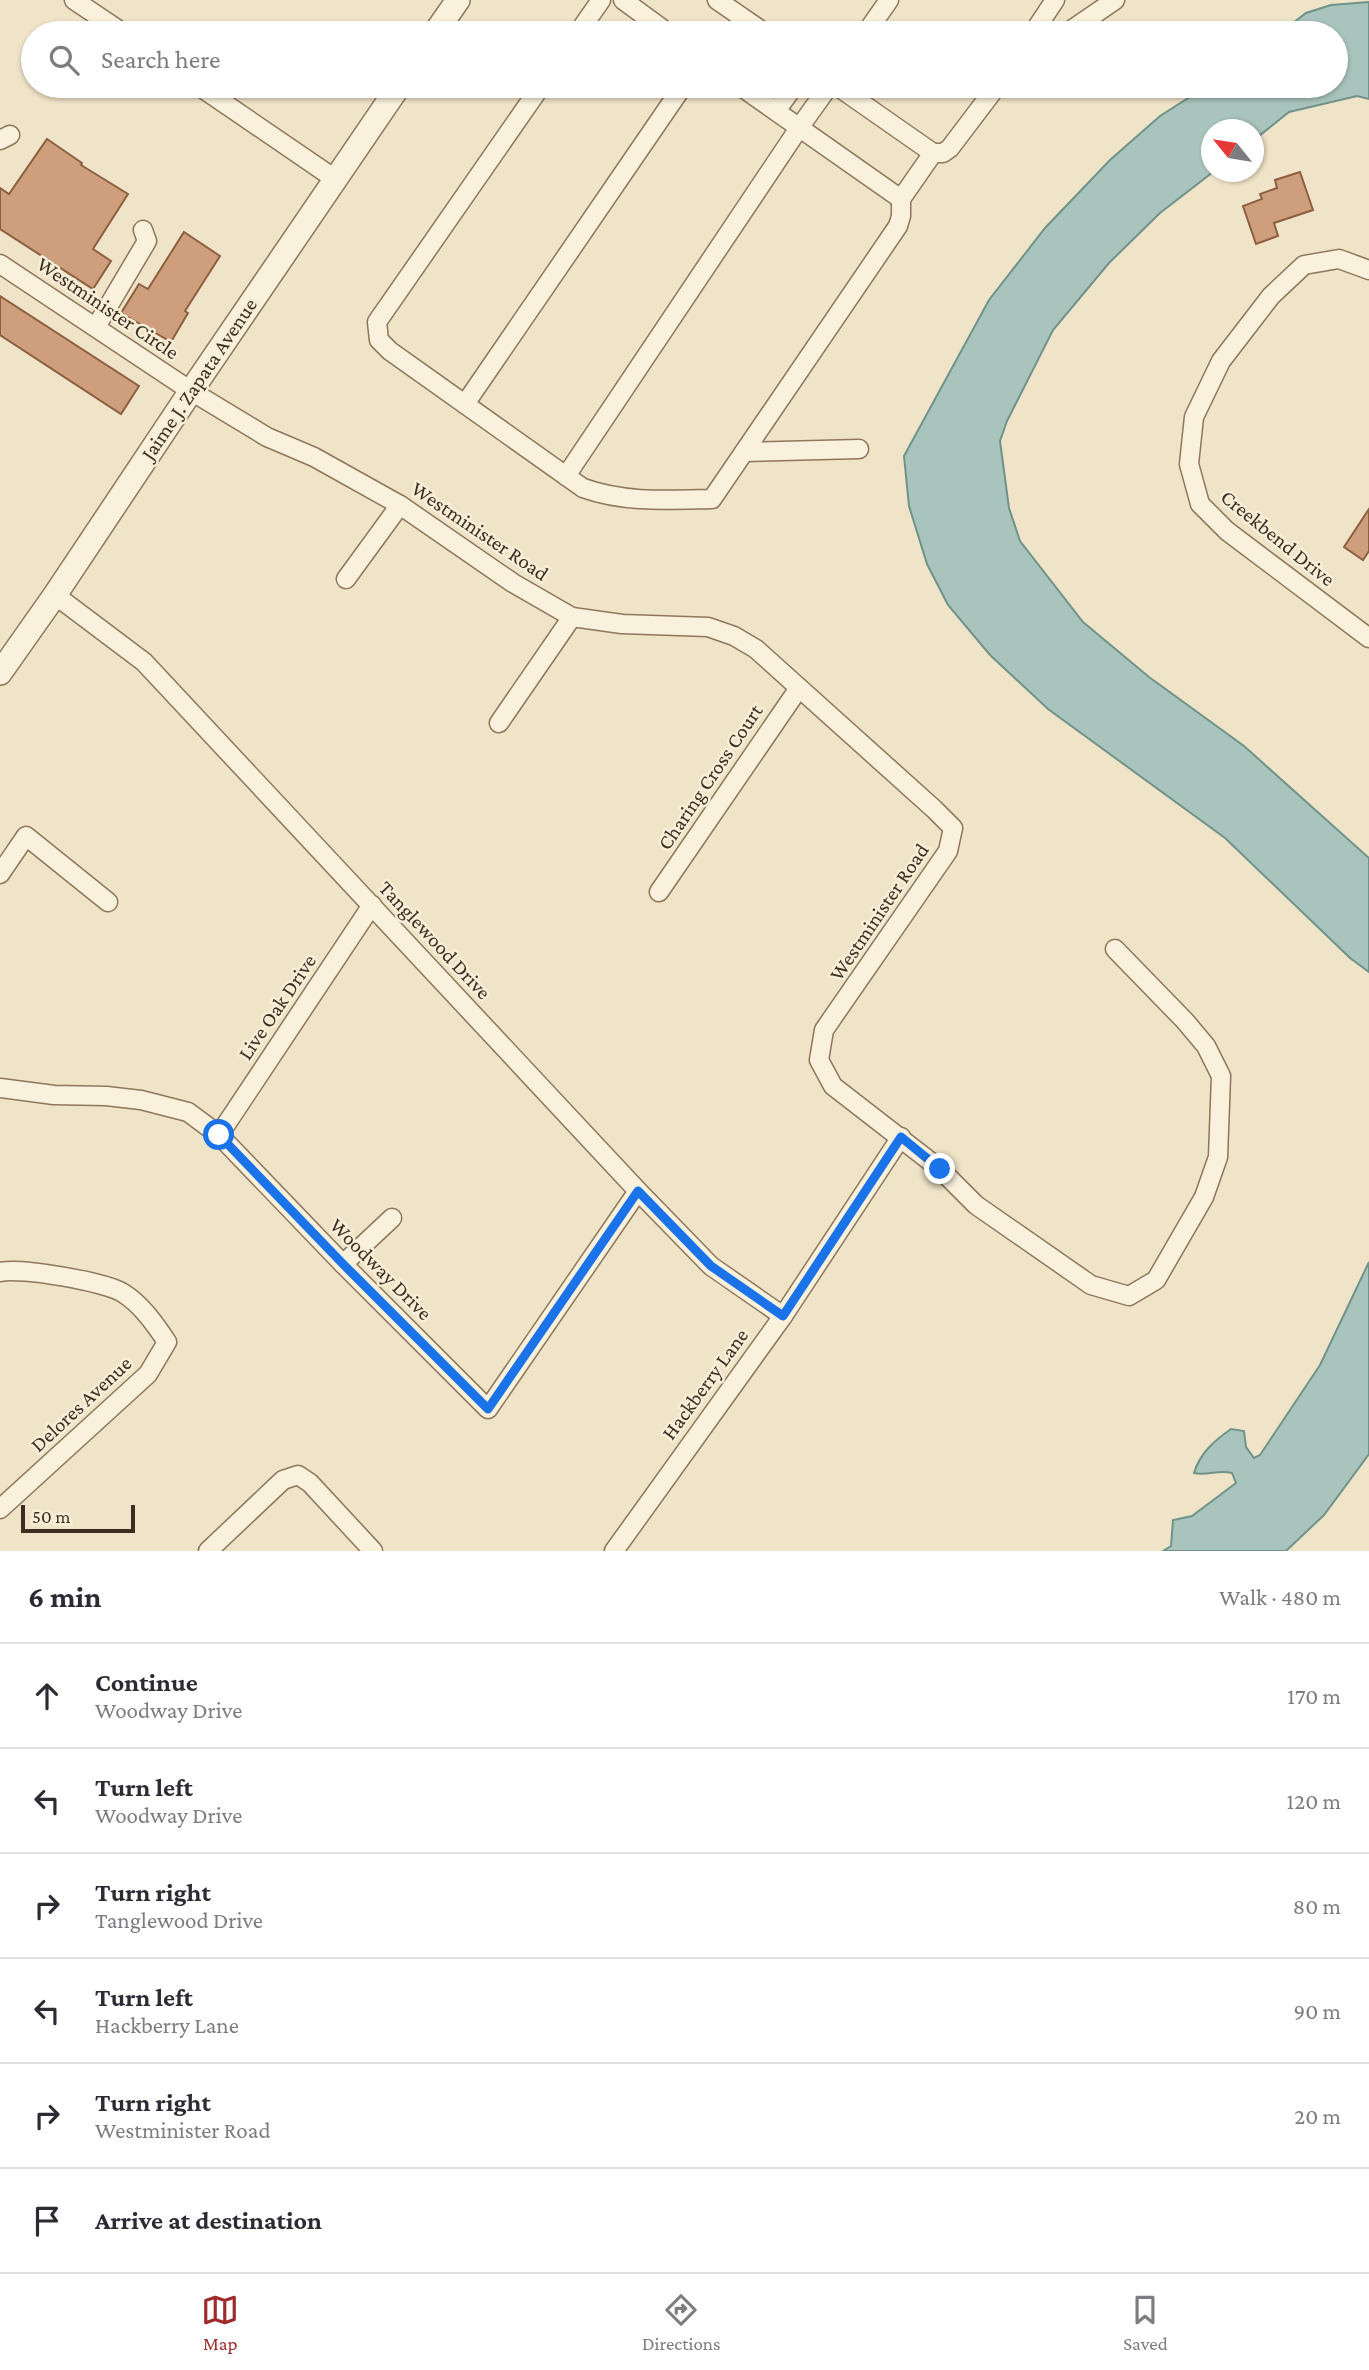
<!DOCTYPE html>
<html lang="en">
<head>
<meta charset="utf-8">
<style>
  body { margin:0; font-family:"Crimson Pro",serif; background:#f2f2f3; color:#2b2b33 }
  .compass { position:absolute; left:1201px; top:119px; width:63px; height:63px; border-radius:50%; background:#fff; box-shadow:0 2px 5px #0004; rotate:300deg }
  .scale { position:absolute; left:21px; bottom:18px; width:114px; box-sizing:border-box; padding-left:7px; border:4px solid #3d2e20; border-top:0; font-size:19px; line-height:24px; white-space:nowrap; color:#3d2e20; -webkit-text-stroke:5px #f7eed8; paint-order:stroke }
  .stop { position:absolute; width:21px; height:21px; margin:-16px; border:5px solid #1a73e8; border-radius:50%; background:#fff }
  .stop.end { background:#1a73e8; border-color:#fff; box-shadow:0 2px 7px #0008 }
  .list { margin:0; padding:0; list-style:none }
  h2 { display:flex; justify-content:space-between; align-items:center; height:91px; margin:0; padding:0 28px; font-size:30px }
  h2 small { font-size:23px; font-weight:400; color:#7c7c81 }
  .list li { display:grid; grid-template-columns:46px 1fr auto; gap:21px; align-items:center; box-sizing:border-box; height:105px; padding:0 28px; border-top:2px solid #e1e1e2 }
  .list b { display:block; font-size:26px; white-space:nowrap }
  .list p { margin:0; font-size:23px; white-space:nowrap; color:#7c7c81 }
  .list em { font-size:23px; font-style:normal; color:#7c7c81 }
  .icon { flex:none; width:38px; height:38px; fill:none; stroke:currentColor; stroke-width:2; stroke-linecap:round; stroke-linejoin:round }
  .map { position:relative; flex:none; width:1369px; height:1551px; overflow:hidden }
  .search { position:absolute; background:#fff; box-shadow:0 2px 5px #0004; left:21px; right:21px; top:21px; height:77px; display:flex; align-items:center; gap:18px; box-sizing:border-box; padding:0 24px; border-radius:38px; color:#7c7c81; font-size:26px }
  .sheet { height:721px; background:#fff }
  nav { display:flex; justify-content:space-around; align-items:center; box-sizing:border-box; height:98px; border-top:2px solid #e1e1e2; background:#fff; font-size:19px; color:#7c7c81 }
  nav a { display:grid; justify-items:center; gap:4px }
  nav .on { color:#9e2a2b }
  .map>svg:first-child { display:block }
</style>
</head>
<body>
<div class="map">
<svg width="1369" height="1551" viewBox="0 0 1369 1551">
  <rect width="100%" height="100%" fill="#f0e4c8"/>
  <g fill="#a9c4bc" stroke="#6f938a" stroke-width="2">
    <polygon points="1369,2 1369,99 1357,96 1289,112 1254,140 1254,130 1212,130 1213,172 1160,213 1109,263 1053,330 1007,421 1000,441 1009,508 1020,541 1083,622 1149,677 1244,746 1369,858 1369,972 1350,958 1225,838 1048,709 990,655 948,605 927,564 909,506 904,456 989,300 1045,228 1110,160 1160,116 1207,86 1336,86 1336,33 1280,33 1306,13 1331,5"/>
    <path d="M1369,1262V1454L1324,1515L1286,1551H1163L1171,1546L1173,1520L1192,1516L1236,1483L1232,1473C1219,1469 1208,1476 1194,1473C1200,1453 1214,1441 1231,1429L1244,1431L1246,1447L1254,1458L1260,1455L1320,1365Z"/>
  </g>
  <g fill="#cf9f7d" stroke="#8d5f41" stroke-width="2">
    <polygon points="47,139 82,163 81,165 128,194 93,249 111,261 93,289 0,229 0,188 9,194"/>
    <polygon points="1300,172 1313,210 1274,223 1278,236 1256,244 1243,206 1262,199 1260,194 1277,188 1275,180"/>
    <polygon points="184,232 220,256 185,311 188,313 171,342 121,313 139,284 148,289"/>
    <polygon points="0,296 139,386 121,414 0,335"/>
    <polygon points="1369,509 1369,551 1363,560 1344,547"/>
  </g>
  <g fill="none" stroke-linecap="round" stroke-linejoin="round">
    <defs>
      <g id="minor">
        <polyline points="74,0 123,33"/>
        <polyline points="623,0 668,33"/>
        <polyline points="717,0 765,33"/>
        <polyline points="578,33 601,0"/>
        <polyline points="866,33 889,0"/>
        <polyline points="1033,33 1055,0"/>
        <polyline points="1067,33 1115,0"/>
        <polyline points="199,86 335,179"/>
        <path d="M541,86L377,322L379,340L390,351L583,488C625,503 668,500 712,499L898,226L901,216V199L933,153H943L950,148L997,86"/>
        <polyline points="740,86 901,199"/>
        <polyline points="837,86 933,153"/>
        <polyline points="776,111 794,86"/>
        <polyline points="0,140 10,135"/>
        <polyline points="0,264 191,391 267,437 314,457 400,505 513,583 572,617 622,624 708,627 734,636 756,649 934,809 953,828 948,851 824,1030 819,1060 833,1086 940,1169 976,1205 1091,1285 1129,1296 1156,1280 1204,1197 1218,1157 1221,1076 1206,1046 1185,1021 1115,949"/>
        <polyline points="1369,270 1339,259 1304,265 1271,296 1221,361 1194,417 1189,464 1200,504 1227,531 1369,638"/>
        <polyline points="96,327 147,241 143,230"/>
        <polyline points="465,404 683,86"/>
        <polyline points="744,452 859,449"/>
        <polyline points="566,476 799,128 829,86"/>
        <polyline points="346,579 400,505"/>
        <polyline points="55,595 144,662 638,1191 711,1266 783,1316"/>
        <polyline points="499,723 572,617"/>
        <polyline points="0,874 26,836 108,902"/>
        <polyline points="659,892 799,688"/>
        <polyline points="0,1088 54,1095 106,1096 141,1100 188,1112 219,1135 343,1264 488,1409 638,1191"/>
        <polyline points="219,1135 372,905"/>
        <polyline points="343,1264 392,1218"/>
        <path d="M0,1272C20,1267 106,1282 123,1293C141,1304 155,1324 167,1342L148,1374L0,1509"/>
        <polyline points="208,1551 283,1480 298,1475 310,1483 373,1551"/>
        <polyline points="614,1551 783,1316 901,1137"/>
      </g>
      <g id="tertiary">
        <polyline points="435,33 458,0"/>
        <polyline points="0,673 55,595 191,391 399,86"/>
      </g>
    </defs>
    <use href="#minor" stroke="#8d765c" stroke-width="21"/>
    <use href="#tertiary" stroke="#8d765c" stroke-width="26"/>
    <use href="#minor" stroke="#faf1dc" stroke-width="18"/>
    <use href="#tertiary" stroke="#faf1dc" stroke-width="23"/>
  </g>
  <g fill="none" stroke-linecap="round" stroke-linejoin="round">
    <polyline stroke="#1a73e8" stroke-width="9" points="219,1135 343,1264 488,1409 638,1191 711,1266 783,1316 901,1137 940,1169"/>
  </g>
  <g text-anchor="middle" stroke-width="5" stroke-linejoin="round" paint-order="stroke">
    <g font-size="21" fill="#3d2e20" stroke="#f7eed8">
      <text transform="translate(108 308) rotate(34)" y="7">Westminister Circle</text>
      <text transform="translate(199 379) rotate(-56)" y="7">Jaime J. Zapata Avenue</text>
      <text transform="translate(480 531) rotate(34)" y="7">Westminister Road</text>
      <text transform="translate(1278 538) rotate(39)" y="7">Creekbend Drive</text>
      <text transform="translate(710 777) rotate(-56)" y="7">Charing Cross Court</text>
      <text transform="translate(879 912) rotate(-56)" y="7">Westminister Road</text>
      <text transform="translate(435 940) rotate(47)" y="7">Tanglewood Drive</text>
      <text transform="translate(277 1007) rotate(-56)" y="7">Live Oak Drive</text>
      <text transform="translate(381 1269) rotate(45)" y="7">Woodway Drive</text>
      <text transform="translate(705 1384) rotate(-54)" y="7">Hackberry Lane</text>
      <text transform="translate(81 1404) rotate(-43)" y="7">Delores Avenue</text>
    </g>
  </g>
</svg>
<svg class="compass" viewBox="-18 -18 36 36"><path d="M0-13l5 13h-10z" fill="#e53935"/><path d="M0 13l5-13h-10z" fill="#7c7c81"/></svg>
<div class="scale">50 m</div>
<div class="stop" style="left:219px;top:1135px"></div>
<div class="stop end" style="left:940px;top:1169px"></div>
<div class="search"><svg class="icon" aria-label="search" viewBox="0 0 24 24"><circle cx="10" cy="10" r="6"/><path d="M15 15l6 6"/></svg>Search here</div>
</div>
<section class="sheet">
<h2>6 min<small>Walk · 480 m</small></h2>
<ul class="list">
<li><svg class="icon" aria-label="ahead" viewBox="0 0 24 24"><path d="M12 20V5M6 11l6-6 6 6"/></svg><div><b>Continue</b><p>Woodway Drive</p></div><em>170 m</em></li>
<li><svg class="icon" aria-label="left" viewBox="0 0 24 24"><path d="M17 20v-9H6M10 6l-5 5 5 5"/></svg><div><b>Turn left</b><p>Woodway Drive</p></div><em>120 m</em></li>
<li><svg class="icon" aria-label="right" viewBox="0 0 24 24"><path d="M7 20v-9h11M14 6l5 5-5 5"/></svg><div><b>Turn right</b><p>Tanglewood Drive</p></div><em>80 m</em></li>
<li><svg class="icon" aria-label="left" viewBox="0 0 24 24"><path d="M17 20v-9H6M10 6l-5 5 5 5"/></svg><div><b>Turn left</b><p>Hackberry Lane</p></div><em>90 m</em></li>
<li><svg class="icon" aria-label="right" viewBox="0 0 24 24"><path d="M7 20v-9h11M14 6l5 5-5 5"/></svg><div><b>Turn right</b><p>Westminister Road</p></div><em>20 m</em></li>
<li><svg class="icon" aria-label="arrive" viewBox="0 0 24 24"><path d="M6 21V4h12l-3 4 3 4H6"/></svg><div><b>Arrive at destination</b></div></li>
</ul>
</section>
<nav>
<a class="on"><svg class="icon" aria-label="map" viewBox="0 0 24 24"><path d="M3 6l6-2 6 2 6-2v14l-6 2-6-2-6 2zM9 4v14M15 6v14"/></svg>Map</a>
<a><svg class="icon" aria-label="directions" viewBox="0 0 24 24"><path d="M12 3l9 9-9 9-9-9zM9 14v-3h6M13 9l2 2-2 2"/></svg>Directions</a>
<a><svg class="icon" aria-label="saved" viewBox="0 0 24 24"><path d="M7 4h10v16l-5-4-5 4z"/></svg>Saved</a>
</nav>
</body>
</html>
